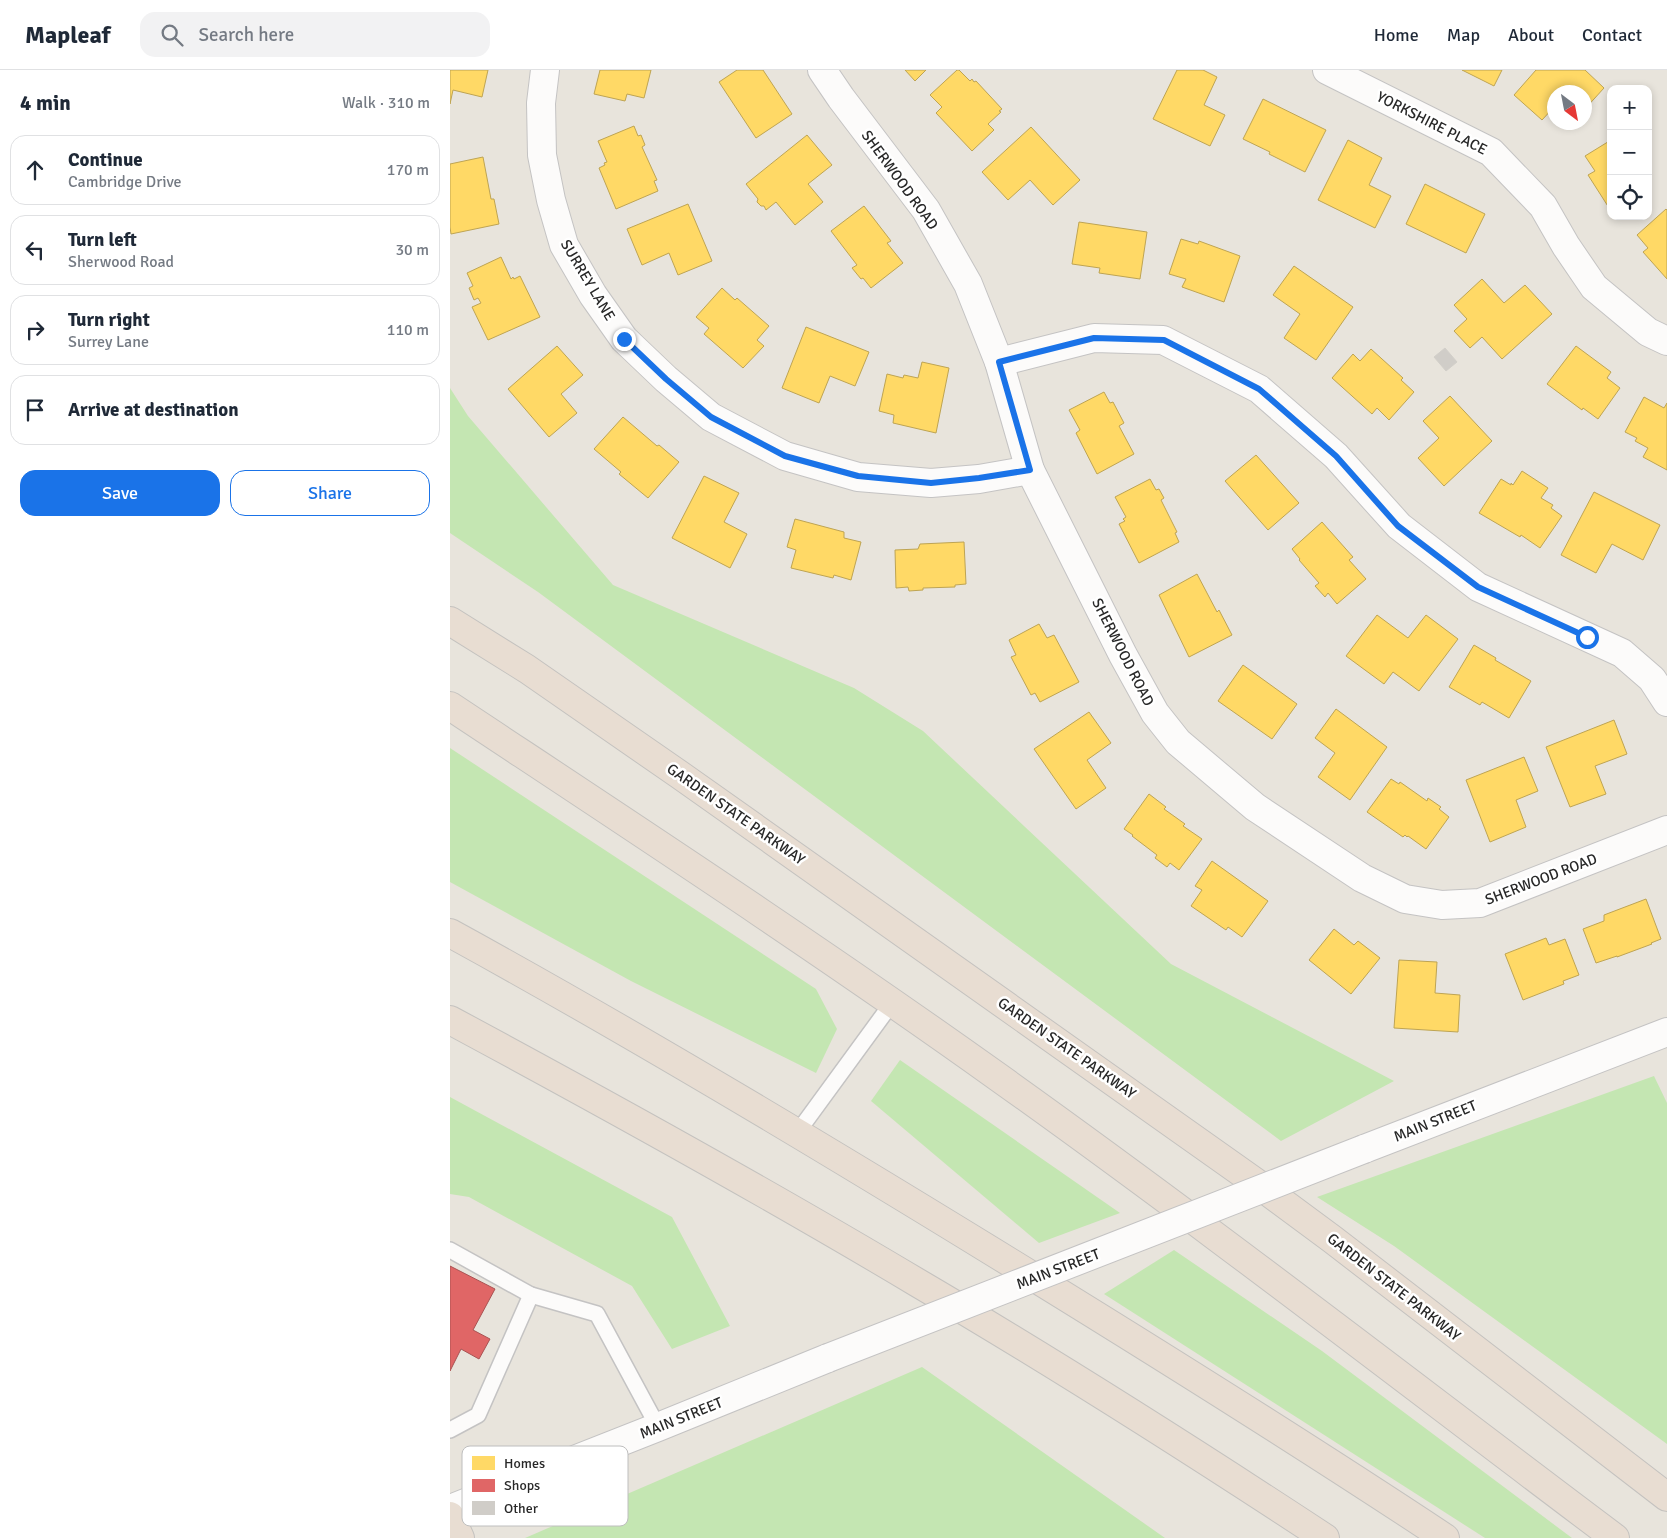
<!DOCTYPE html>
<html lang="en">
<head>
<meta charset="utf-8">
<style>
  body { margin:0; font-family:Signika,sans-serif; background:#f2f2f3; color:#1f2937 }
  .controls { position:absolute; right:15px; top:15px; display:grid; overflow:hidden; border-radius:10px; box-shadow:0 2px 8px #0003 }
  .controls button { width:45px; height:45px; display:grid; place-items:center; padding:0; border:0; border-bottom:1px solid #e0e1e3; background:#fff; color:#1f2937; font:25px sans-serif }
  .compass { position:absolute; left:1097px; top:15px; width:45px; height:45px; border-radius:50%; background:#fff; box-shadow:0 2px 8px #0003; rotate:148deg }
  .stop { position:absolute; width:15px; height:15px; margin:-11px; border:4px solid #1a73e8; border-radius:50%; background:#fff }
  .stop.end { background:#1a73e8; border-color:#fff; box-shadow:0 1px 5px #0008 }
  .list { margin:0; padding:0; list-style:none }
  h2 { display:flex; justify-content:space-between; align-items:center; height:65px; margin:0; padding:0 20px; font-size:21px }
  h2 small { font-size:16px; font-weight:400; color:#747a83 }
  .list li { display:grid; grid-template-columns:32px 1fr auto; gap:15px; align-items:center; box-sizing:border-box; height:70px; margin:0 10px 10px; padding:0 10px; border:1px solid #e0e1e3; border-radius:15px }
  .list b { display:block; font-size:19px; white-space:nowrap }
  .list p { margin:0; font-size:16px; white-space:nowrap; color:#747a83 }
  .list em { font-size:16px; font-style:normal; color:#747a83 }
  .actions { display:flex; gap:10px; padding:15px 20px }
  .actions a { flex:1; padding:11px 0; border:1px solid #1a73e8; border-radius:15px; text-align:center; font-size:18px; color:#1a73e8 }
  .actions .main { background:#1a73e8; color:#fff }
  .icon { flex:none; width:28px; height:28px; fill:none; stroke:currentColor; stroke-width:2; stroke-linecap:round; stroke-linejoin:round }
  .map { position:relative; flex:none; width:1217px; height:1468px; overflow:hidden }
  header { display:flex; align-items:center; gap:30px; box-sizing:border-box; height:70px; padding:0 25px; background:#fff; border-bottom:1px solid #e0e1e3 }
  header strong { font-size:24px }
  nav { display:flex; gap:28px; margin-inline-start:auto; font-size:18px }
  .search { width:350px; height:45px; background:#f2f2f3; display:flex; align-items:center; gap:12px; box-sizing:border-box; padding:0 18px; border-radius:15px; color:#747a83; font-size:19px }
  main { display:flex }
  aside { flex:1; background:#fff }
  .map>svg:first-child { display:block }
</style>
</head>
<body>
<header>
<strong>Mapleaf</strong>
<div class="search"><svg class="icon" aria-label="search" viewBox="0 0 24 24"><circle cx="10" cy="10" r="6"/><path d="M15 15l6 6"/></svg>Search here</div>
<nav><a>Home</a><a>Map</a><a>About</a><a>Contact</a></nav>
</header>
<main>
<aside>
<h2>4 min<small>Walk · 310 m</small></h2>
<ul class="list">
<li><svg class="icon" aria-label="ahead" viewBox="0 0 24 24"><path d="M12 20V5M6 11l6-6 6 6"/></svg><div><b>Continue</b><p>Cambridge Drive</p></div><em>170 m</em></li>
<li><svg class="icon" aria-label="left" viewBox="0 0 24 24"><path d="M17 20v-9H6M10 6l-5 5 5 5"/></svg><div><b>Turn left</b><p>Sherwood Road</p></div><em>30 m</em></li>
<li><svg class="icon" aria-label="right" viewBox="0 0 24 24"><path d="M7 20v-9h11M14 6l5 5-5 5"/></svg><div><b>Turn right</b><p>Surrey Lane</p></div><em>110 m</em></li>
<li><svg class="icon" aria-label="arrive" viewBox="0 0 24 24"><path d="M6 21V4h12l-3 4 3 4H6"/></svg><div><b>Arrive at destination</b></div></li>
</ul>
<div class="actions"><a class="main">Save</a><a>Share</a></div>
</aside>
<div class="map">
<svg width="1217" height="1468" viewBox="0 0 1217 1468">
  <rect width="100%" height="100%" fill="#e8e4dc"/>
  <g fill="#c4e6b2">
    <polygon points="0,318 18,346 163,515 404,618 473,661 721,894 944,1011 831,1071 88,522 0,463"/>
    <polygon points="0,678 366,919 387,959 366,1003 181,911 0,812"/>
    <polygon points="450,990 670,1143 589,1173 421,1031"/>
    <polygon points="1204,1006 1217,1033 1217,1374 944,1176 867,1127"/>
    <polygon points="0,1027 222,1147 280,1256 222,1279 182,1216 19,1127 0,1124"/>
    <polygon points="724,1180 872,1281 1122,1468 1035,1468 654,1224"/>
    <polygon points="472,1297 715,1468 75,1468"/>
  </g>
  <g fill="#ffd966" stroke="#bea453">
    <polygon points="0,0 38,0 32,27 3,20 0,34"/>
    <polygon points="150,0 201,0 194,28 177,24 175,31 144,24"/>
    <polygon points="287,0 313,0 342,44 306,68 269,12"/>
    <polygon points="455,0 476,0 465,11"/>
    <polygon points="507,0 509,0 520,11 522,9 524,12 526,11 552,39 549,41 551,42 538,54 544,60 522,81 486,43 492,37 480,25"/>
    <polygon points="727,0 753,0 767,7 754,35 775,45 760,76 703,49"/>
    <polygon points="1012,0 1052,0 1044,16"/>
    <polygon points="1086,0 1135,0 1154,18 1134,40 1134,22 1104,22 1104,37 1092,50 1064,25"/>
    <polygon points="813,29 876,60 855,102 819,84 820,82 793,69"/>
    <polygon points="184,56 188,66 191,65 195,75 192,77 207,110 204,111 208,121 166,139 149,98 155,95 154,93 157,92 148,71"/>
    <polygon points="581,57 630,110 603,135 580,110 558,130 532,102"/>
    <polygon points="357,65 382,95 358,114 373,132 345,155 326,132 316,140 314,136 311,136 307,132 308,129 296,114"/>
    <polygon points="898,70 932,88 919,115 941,126 925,158 868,130"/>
    <polygon points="1161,70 1161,141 1138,105 1145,101 1135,86"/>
    <polygon points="33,87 41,129 44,129 49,154 1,164 0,157 0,94"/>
    <polygon points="975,114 1035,144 1016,183 956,154"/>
    <polygon points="238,134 262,191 228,205 219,183 192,195 177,159"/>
    <polygon points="414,136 441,171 437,173 453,193 421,218 413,208 411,209 402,198 407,195 381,161"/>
    <polygon points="1216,139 1217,140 1217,209 1193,182 1198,178 1187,165"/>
    <polygon points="629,152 697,162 690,209 649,203 650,198 622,194"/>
    <polygon points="731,169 748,174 749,171 790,186 774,232 732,217 736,209 719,204"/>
    <polygon points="51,187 61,209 63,207 64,209 70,206 90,247 38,270 22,237 31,233 28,228 24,230 19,218 23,216 17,203"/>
    <polygon points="844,196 903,237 866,290 834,268 850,244 823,225"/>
    <polygon points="1032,209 1054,233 1075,215 1102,244 1052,289 1032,267 1020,278 1004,261 1017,249 1004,235"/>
    <polygon points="272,218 285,230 287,228 319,256 307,270 314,276 293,298 254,264 259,258 246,247"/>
    <polygon points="356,257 419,282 405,316 380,306 369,333 332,318"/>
    <polygon points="107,276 133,305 111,324 127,343 99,367 58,319"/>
    <polygon points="1126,276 1161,302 1157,308 1170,318 1148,349 1133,338 1132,340 1097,314"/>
    <polygon points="921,279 953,308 951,310 964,322 939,350 927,338 922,344 882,308 903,284 910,291"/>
    <polygon points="472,292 499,298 486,363 443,353 444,345 429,341 437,304 453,308 454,305 468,308"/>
    <polygon points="654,322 660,333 663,332 674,353 669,356 684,384 647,404 626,363 630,360 619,340"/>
    <polygon points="1000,326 1042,371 994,416 968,388 989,368 973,351"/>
    <polygon points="1194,327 1214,338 1217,333 1217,400 1193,387 1198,378 1185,371 1187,368 1175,362"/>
    <polygon points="173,347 207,376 209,375 229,392 198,428 169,404 171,402 144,379"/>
    <polygon points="806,385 849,433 818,460 775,411"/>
    <polygon points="1072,401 1098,418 1091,428 1103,435 1101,438 1112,446 1090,478 1071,465 1070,467 1029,443 1051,409 1061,415 1061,413 1063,415"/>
    <polygon points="254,406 289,423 274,452 297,464 280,498 222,468"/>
    <polygon points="700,409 706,420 709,419 714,428 711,430 727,462 725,463 729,472 689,493 669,454 675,451 673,449 676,447 665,427"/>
    <polygon points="1144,422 1210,455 1193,490 1162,474 1146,503 1111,485"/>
    <polygon points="345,449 394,462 394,468 411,472 401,510 384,505 383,508 341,498 346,480 337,477"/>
    <polygon points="872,452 903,487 899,490 916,509 887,534 878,523 875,527 865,516 869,513 849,490 850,489 842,479"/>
    <polygon points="514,472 516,514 505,515 505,517 473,518 473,520 459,521 458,517 446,518 445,480 468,479 470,474"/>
    <polygon points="747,504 767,542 769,540 782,565 739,587 709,525"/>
    <polygon points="927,545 958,568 976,545 1008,569 969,621 943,602 934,614 896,586"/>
    <polygon points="589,554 597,568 604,565 629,612 590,632 585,623 581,625 561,587 566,585 559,570"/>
    <polygon points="1024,575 1046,588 1045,590 1081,611 1059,648 1032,632 1030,635 999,617"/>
    <polygon points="793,595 847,634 822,669 768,631"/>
    <polygon points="886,639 937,677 900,730 868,707 885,683 865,668"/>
    <polygon points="639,642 661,673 637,690 656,718 626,739 584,679"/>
    <polygon points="1164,650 1177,684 1145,696 1156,724 1120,737 1096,677"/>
    <polygon points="1074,687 1088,721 1066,730 1076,757 1040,772 1016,710"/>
    <polygon points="941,709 949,714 950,712 977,731 978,728 991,737 989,739 999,747 976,779 958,766 957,767 955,765 953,767 917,742"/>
    <polygon points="699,724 716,737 714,739 735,754 733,756 752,769 729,800 720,793 717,797 705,788 707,785 682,766 683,765 674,759"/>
    <polygon points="762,791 818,831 792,867 778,857 776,860 741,836 752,820 745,816"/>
    <polygon points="1196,829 1211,869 1201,873 1202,874 1167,887 1167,886 1146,893 1133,859 1154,851 1154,845"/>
    <polygon points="884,859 904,875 908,871 930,888 901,924 859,890"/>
    <polygon points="1096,868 1099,875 1115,869 1129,905 1113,911 1114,914 1073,930 1055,884"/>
    <polygon points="949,890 987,892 985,923 1010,925 1008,962 944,958"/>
  </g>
  <polygon fill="#e06666" stroke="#a95353" points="0,1196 45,1219 23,1260 40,1269 29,1289 11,1279 0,1301"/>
  <polygon fill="#d0cdc8" stroke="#d2cfc9" points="995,278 1007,292 996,301 984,287"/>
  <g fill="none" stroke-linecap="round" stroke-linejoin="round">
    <defs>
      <g id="lane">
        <polyline points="347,1063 442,933"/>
        <polyline points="0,1180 81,1225 147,1244 208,1357"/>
        <polyline points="0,1360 28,1345 81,1225"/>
      </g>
      <g id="street">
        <polyline points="95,0 91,33 92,85 101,130 114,175 143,225 174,269 216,309 261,347 335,386 408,407 481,413 529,409 580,400"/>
        <polyline points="372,0 391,28 476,140 518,214 549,292 580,400 673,585 705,643 728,672 805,737 912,808 955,829 992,835 1030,833 1217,760"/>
        <polyline points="877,0 1041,82 1093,136 1116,176 1144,217 1198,262 1217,271"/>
        <polyline points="549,292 644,268 713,270 809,319 886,386 949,456 1028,517 1172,583 1202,609 1217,632"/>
      </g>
      <g id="secondary">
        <polyline points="914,1079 1217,962"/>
        <polyline points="0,1439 208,1357 378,1288"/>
      </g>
      <g id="highway">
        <polyline points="0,551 77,599 230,705 805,1112 882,1169 1217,1427"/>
        <path d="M0,636C184,758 369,879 548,1007C757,1156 960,1314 1165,1468"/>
        <path d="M0,863C181,962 359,1069 535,1177C690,1272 844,1368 995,1468"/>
        <path d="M0,950C158,1035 314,1121 468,1213C606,1294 741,1380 875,1468"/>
        <polyline points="0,1446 10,1468"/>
      </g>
    </defs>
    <use href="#lane" stroke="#c4c3c3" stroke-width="18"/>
    <use href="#street" stroke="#c4c3c3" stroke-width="30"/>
    <use href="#secondary" stroke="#c4c3c3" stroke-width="30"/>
    <use href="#highway" stroke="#c4c2bf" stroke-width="30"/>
    <use href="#lane" stroke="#fcfbfa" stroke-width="15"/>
    <use href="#street" stroke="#fcfbfa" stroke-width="28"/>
    <use href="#secondary" stroke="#fcfbfa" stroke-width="28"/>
    <use href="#highway" stroke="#e8ddd2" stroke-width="28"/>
    <defs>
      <polyline id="secondary-bridge" points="378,1288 914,1079"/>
    </defs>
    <use href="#secondary-bridge" stroke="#c4c3c3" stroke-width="30" stroke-linecap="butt"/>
    <use href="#secondary-bridge" stroke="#fcfbfa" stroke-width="28"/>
  </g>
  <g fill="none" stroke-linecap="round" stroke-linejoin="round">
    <polyline stroke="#1a73e8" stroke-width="6" points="174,269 216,309 261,347 335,386 408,406 481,413 529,408 580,400 549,292 644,268 714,270 809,319 886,386 948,456 1028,517 1137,567"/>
  </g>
  <g text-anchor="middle" stroke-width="5" stroke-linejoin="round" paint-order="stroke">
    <g font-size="15" fill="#282828" stroke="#fff">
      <text transform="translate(982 53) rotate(27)" y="5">YORKSHIRE PLACE</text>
      <text transform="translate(450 110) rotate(54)" y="5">SHERWOOD ROAD</text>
      <text transform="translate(138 210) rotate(59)" y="5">SURREY LANE</text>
      <text transform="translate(673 582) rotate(63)" y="5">SHERWOOD ROAD</text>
      <text transform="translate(286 744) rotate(35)" y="5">GARDEN STATE PARKWAY</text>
      <text transform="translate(1091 809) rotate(-21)" y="5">SHERWOOD ROAD</text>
      <text transform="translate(617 978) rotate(35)" y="5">GARDEN STATE PARKWAY</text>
      <text transform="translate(985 1051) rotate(-22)" y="5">MAIN STREET</text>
      <text transform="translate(608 1199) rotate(-21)" y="5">MAIN STREET</text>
      <text transform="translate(944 1217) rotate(38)" y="5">GARDEN STATE PARKWAY</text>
      <text transform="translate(231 1348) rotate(-22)" y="5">MAIN STREET</text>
    </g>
  </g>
  <rect x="12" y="1376" width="166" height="80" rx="8" fill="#fff" stroke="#bebebe" stroke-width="1"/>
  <rect x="22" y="1386" width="23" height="14" fill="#ffd966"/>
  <rect x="22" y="1409" width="23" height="13" fill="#e06666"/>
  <rect x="22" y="1431" width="23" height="14" fill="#d0cdc8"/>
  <g font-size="14" fill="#282828">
    <text x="54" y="1398">Homes</text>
    <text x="54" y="1420">Shops</text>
    <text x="54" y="1443">Other</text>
  </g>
</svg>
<div class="controls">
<button>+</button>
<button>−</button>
<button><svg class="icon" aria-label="locate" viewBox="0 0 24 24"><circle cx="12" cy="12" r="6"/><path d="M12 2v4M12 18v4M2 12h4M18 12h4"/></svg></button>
</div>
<svg class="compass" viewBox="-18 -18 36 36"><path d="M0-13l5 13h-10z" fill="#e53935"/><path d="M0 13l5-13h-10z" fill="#747a83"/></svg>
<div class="stop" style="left:1137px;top:567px"></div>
<div class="stop end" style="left:174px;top:269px"></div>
</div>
</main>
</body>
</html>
